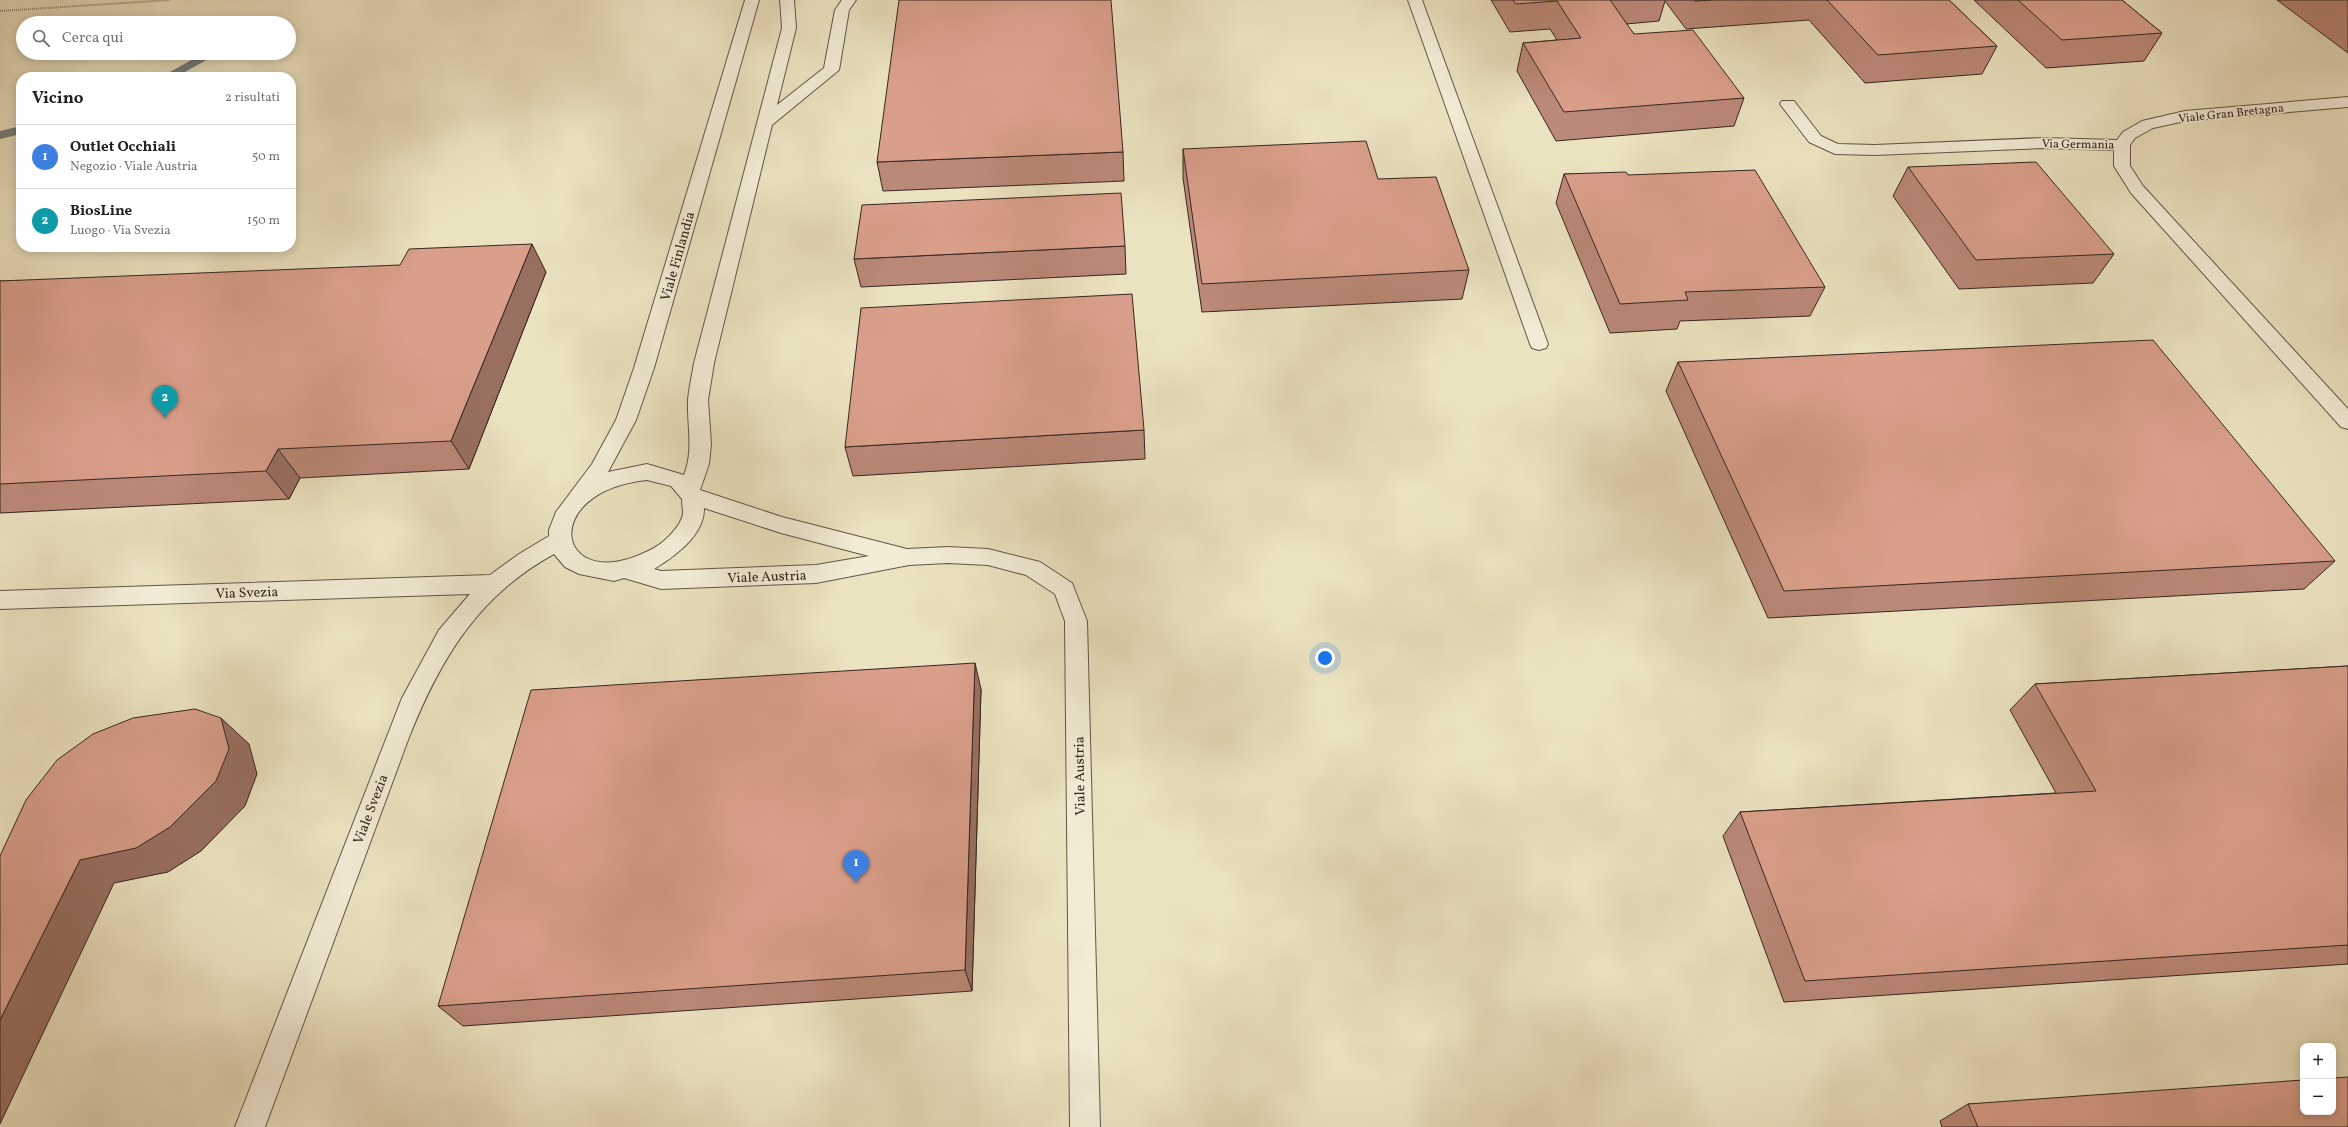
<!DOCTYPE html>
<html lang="it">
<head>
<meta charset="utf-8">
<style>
  body { margin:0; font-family:Vollkorn,serif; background:#f2f2f2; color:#202124 }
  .controls { position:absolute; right:12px; bottom:12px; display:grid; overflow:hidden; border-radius:8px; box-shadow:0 2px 10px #0003 }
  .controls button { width:36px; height:36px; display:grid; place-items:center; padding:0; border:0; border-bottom:1px solid #e0e0e0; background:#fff; color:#202124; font:20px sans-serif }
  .you { position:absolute; left:1325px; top:658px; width:14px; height:14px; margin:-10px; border:3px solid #fff; border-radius:50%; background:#1a73e8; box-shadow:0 0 0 6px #1a73e833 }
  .badge { display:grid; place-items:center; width:26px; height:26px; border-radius:50%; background:#7c3aed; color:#fff; font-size:13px; font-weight:700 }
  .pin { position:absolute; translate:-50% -33px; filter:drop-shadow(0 1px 2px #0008) }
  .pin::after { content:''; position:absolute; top:21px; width:14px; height:12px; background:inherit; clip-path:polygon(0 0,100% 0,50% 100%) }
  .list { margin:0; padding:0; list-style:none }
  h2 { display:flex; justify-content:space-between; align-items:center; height:52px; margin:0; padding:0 16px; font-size:17px }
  h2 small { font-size:13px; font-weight:400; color:#757577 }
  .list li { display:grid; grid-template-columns:26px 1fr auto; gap:12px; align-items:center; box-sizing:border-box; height:64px; padding:0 16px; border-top:1px solid #e0e0e0 }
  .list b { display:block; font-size:15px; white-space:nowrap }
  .list p { margin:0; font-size:13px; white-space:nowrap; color:#757577 }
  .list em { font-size:13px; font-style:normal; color:#757577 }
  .icon { flex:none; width:22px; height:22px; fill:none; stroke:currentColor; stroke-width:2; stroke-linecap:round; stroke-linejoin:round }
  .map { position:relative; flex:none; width:2348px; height:1127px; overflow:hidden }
  .search { position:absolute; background:#fff; box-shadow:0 2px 10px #0003; left:16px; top:16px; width:280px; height:44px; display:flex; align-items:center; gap:10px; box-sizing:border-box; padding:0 14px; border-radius:22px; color:#757577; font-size:15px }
  .panel { position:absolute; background:#fff; box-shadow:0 2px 10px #0003; left:16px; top:72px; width:280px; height:180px; border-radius:16px }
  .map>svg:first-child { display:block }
</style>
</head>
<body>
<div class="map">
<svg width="2348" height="1127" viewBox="0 0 2348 1127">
  <rect width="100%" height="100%" fill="#ebe2c0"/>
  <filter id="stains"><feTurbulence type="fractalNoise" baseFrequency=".005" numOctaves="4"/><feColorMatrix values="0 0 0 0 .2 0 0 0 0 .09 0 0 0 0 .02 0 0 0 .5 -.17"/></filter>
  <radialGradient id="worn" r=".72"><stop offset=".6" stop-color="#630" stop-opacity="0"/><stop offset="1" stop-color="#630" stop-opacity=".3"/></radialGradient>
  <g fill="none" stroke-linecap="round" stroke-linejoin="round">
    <g fill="#73807d" fill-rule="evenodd">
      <polygon points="204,53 219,53 176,77 161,77"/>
      <polygon points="21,126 21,134 0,139 0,131"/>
    </g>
    <defs>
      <g id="minor">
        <path d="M745,0H759L654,368L636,420L608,472L647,464L684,475C694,450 687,426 688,400C689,388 692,375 694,363L782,28L780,0H794L796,28L777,105L824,68L835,10L842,0H856L849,10L839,70L772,125L714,363L708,400L711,444L709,464L700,490L782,517L907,549L948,547L988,549L1040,562L1072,583L1087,621L1100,1127H1070L1065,621L1055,594L1026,575L988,565L948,563L909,565L816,583L661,589L624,578L614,581L579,574L565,567L554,554C477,596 439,661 408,740L265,1127H235L402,698L439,630L470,594L0,609V591L490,575L519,554L549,536V530L556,512L592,464L616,420L634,368ZM647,480L671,486L682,499C682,503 683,509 683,514C681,526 665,542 654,548C557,601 534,492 647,480ZM704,508L781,533L869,556L816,565L661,571L654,569C674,557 705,535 704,508Z"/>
        <polygon points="1408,0 1422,0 1548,344 1546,348 1539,350 1532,348 1530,344"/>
        <polygon points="2348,97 2348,107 2185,121 2153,128 2135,138 2130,145 2130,166 2143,186 2348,409 2348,429 2341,427 2131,193 2114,166 2114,150 2043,148 1875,155 1835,154 1809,142 1780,104 1782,101 1794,101 1821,136 1838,144 1875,145 2043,138 2117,140 2123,132 2142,121 2185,111"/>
      </g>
    </defs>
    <use href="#minor" stroke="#635546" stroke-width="2"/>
    <polyline stroke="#36261e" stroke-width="2" stroke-dasharray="0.5 1.5" stroke-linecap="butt" points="0,11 170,0"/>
    <use href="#minor" fill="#f2ecd6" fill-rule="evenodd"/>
  </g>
  <g fill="#bb8978" stroke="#36261e">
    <polygon points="1491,0 1949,0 1997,46 1982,74 1865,83 1809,20 1686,29 1665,1 1659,21 1626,24 1634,34 1744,98 1734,126 1556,141 1517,71 1523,43 1557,40 1550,29 1510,32"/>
    <polygon points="1974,0 2122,0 2162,33 2144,61 2046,68"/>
    <polygon points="2277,0 2348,0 2348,53"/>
    <polygon points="1183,149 1378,179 1469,270 1462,299 1202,312 1183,178"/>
    <polygon points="1123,152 1124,181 883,191 877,162"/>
    <polygon points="1908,167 2114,254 2093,283 1959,289 1893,196"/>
    <polygon points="1564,174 1628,175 1825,287 1810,316 1680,321 1677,329 1610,333 1556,203"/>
    <polygon points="1125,246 1126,274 861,287 854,259"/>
    <polygon points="546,272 469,469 300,478 289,499 0,513 0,281"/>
    <polygon points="1678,362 2335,561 2304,589 1768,618 1666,391"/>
    <polygon points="1144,430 1145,459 853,476 845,447"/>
    <polygon points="2348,666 2348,964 1784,1002 1723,836 1740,812 2056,793 2010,710 2035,684"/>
    <polygon points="981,689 972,991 463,1026 438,1006"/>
    <polygon points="1968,1104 2348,1127 1942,1127 1940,1121"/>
  </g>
  <g fill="#996f61" stroke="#36261e">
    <polygon points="532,244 546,272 469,469 451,441"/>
    <polygon points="278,449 300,478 289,499 266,471"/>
    <polygon points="975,663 981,689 972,991 965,970"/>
    <polygon points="221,718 249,744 257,774 245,806 201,851 168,872 114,883 0,1124 0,1020 80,860"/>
  </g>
  <g fill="#da9f8b" stroke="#36261e">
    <polygon points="899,0 1111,0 1123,152 877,162"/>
    <polygon points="1513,0 1610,0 1634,34 1693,30 1744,98 1564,112 1523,43 1581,38 1557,1 1516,4"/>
    <polygon points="1694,0 1711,0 1695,1"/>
    <polygon points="1827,0 1949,0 1997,46 1878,55"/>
    <polygon points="2018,0 2122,0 2162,33 2062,40"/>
    <polygon points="1366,141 1378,179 1436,177 1469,270 1202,284 1183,149"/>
    <polygon points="2036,162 2114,254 1976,260 1908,167"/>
    <polygon points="1755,170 1825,287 1685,292 1688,300 1620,304 1564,174 1626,172 1628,175"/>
    <polygon points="1121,193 1125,246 854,259 862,205"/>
    <polygon points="532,244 451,441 278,449 266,471 0,484 0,281 400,265 409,249"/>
    <polygon points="1132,294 1144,430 845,447 861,308"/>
    <polygon points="2153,340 2335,561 1784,591 1678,362"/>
    <polygon points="975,663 965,970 438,1006 531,690"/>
    <polygon points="2348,666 2348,945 1805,981 1740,812 2096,791 2035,684"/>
    <polygon points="195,709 221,718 229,749 216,781 170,827 136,848 80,860 0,1020 0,856 26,800 57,760 93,734 133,718"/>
    <polygon points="2348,1077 2348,1127 1978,1127 1968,1104 2303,1080 2303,1112 2333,1112 2333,1078"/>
  </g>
  <g text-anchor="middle" stroke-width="3.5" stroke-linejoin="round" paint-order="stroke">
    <g font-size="12" fill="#36261e" stroke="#f2ecd6">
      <text transform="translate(2231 113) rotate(-6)" y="4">Viale Gran Bretagna</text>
      <text transform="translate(2078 144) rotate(1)" y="4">Via Germania</text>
    </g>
    <g font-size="14" fill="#36261e" stroke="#f2ecd6">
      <text transform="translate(677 256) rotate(-74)" y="5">Viale Finlandia</text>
      <text transform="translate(767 576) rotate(-2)" y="5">Viale Austria</text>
      <text transform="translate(247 592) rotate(-2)" y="5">Via Svezia</text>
      <text transform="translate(1079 776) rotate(-91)" y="5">Viale Austria</text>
      <text transform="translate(370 809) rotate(-69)" y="5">Viale Svezia</text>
    </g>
  </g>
  <rect width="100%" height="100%" filter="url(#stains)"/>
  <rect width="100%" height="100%" fill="url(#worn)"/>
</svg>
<div class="controls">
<button>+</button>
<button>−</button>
</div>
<div class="you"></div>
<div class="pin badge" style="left:856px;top:883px;background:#3f7fe0">1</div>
<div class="pin badge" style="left:165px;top:418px;background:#0f9aa8">2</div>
<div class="search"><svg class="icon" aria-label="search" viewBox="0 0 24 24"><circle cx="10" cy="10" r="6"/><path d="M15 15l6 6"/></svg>Cerca qui</div>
<section class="panel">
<h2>Vicino<small>2 risultati</small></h2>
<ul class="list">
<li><span class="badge" style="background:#3f7fe0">1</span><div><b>Outlet Occhiali</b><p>Negozio · Viale Austria</p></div><em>50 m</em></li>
<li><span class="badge" style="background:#0f9aa8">2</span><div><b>BiosLine</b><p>Luogo · Via Svezia</p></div><em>150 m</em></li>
</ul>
</section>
</div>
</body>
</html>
